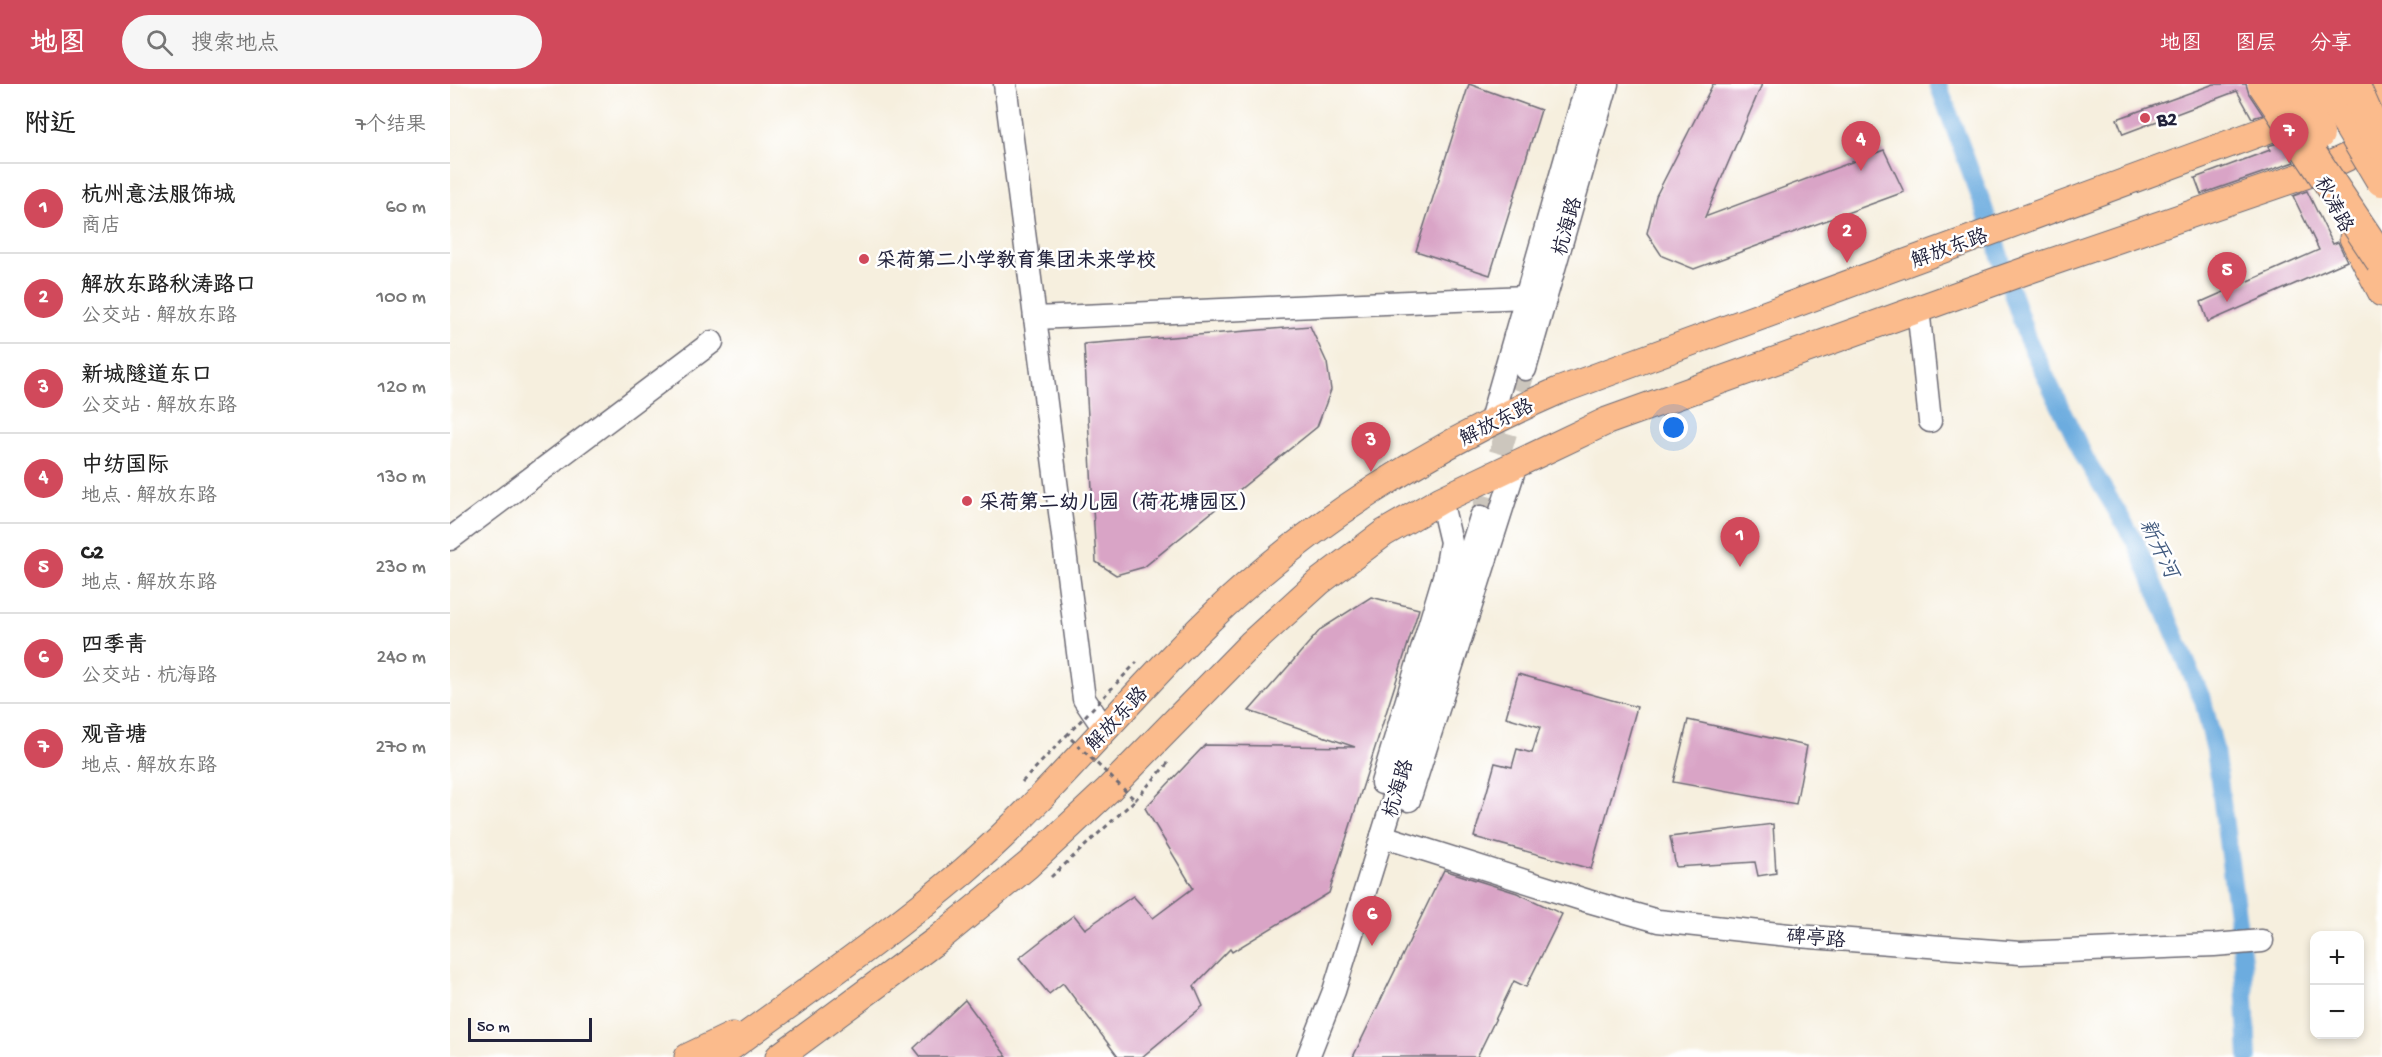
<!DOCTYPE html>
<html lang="zh">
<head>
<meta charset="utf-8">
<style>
  body { margin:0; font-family:"Gochi Hand","LXGW WenKai TC",sans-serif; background:#f6f6f6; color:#222 }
  .controls { position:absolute; right:18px; bottom:18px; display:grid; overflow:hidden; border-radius:12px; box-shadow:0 3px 9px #0003 }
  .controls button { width:54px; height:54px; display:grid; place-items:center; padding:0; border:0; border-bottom:2px solid #e0e0e0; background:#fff; color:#222; font:30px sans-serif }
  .scale { position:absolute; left:18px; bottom:15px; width:124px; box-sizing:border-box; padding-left:6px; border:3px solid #22223b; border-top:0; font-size:16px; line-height:21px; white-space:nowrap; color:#22223b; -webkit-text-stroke:4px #fff; paint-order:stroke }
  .you { position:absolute; left:1224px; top:344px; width:21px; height:21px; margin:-15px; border:4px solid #fff; border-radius:50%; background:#1a73e8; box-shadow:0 0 0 9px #1a73e833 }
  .badge { display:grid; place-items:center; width:39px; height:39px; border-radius:50%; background:#d1495b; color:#fff; font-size:20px; font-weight:700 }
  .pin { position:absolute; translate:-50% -50px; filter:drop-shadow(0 2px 3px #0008) }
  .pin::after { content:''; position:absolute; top:32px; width:21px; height:18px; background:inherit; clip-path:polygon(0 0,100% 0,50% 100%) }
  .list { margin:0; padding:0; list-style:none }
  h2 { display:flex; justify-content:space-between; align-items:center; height:78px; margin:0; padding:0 24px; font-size:26px }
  h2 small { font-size:20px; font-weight:400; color:#767676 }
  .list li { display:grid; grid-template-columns:39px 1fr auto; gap:18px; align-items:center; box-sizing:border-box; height:90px; padding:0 24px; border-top:2px solid #e0e0e0 }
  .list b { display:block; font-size:22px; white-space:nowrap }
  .list p { margin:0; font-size:20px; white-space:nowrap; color:#767676 }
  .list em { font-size:20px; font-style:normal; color:#767676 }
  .icon { flex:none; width:33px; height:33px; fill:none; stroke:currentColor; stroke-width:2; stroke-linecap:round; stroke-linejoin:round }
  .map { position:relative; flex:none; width:1932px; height:973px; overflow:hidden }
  header { display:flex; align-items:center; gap:36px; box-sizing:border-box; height:84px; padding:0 30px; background:#d1495b; color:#fff }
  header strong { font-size:28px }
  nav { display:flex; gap:33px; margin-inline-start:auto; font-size:21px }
  .search { width:420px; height:54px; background:#f6f6f6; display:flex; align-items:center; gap:15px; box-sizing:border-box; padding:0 21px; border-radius:33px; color:#767676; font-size:22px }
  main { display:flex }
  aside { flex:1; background:#fff }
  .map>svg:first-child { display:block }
</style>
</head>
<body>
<header>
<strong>地图</strong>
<div class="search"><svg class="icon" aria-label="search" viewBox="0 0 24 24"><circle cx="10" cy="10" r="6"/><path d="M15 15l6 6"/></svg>搜索地点</div>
<nav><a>地图</a><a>图层</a><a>分享</a></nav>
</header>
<main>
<aside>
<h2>附近<small>7个结果</small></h2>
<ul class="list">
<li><span class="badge">1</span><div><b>杭州意法服饰城</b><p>商店</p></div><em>60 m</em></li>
<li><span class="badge">2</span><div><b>解放东路秋涛路口</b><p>公交站 · 解放东路</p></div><em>100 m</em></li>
<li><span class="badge">3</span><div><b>新城隧道东口</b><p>公交站 · 解放东路</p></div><em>120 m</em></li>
<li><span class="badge">4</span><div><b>中纺国际</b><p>地点 · 解放东路</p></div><em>130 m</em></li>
<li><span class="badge">5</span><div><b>C2</b><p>地点 · 解放东路</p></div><em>230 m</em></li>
<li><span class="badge">6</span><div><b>四季青</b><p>公交站 · 杭海路</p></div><em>240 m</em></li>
<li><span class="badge">7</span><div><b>观音塘</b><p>地点 · 解放东路</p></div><em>270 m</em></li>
</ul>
</aside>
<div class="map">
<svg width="1932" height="973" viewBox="0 0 1932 973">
  <rect width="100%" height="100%" fill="#fff"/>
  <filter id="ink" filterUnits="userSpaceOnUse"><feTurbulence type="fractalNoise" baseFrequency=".0167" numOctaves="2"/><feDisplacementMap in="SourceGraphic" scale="12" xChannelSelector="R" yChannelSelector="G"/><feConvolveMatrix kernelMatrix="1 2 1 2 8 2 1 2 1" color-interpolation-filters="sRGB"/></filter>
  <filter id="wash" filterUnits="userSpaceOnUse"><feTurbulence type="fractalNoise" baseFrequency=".008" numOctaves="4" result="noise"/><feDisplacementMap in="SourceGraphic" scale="24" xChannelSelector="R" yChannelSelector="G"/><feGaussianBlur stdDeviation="1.35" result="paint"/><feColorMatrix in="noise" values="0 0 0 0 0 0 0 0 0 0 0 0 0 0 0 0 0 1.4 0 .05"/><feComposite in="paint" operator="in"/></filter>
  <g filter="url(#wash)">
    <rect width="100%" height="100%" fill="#f6efde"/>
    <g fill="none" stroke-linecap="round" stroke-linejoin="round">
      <polyline stroke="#6cacdf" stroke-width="18" points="1488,0 1533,121 1577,254 1635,374 1686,459 1753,617 1765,666 1793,876 1798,973"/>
    </g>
    <g id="blocks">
      <g fill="#d9a4c6">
        <polygon points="1019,0 1091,26 1040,191 966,167"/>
        <polygon points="1263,0 1312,0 1255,133 1434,66 1454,108 1244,185 1212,172 1197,149 1206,112"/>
        <polygon points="1764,0 1796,0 1799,10 1813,31 1802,34 1787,7 1673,50 1667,35"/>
        <polygon points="1831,58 1844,78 1751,110 1745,94 1820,66 1818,62"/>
        <polygon points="1857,107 1883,160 1888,158 1897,177 1758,238 1751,218 1869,166 1843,112"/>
        <polygon points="860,242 877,279 881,306 867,343 694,483 666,491 646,478 634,260"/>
        <polygon points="921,513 969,525 879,809 782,868 780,865 744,902 753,922 692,973 668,973 613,899 599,910 569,874 624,831 635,845 683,812 703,834 743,804 695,724 755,661 905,663 799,627 871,545"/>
        <polygon points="1068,590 1187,623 1141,785 1024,753 1045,679 1062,683 1067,665 1082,669 1090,643 1056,633"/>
        <polygon points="1238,636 1357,662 1346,720 1223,698"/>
        <polygon points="1323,740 1326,789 1308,792 1305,778 1226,783 1220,753"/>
        <polygon points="994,786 1067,809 1112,830 1076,903 1064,897 1027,973 903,973"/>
        <polygon points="515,916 557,973 471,973 464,964"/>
      </g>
    </g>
  </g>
  <g filter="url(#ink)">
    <use href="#blocks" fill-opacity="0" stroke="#6c6a74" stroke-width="1.5"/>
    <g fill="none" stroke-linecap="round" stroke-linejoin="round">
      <polyline stroke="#ccc6bd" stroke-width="22" stroke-dasharray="22 11" stroke-linecap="butt" points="1031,433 1075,285"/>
      <defs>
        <g id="minor">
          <polyline points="555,0 634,615 655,646"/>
          <polyline points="1468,224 1480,337"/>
          <polyline points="585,234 1076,213"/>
          <polyline points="1075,285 1157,0"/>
          <polyline points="1041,336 1137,0"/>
          <polyline points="0,455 262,258"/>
          <polyline points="932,699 996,486 1001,458 991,416"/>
          <polyline points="959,716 1066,380"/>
          <polyline points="932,752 1138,817 1208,837 1348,852 1570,869 1764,861 1812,857"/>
          <polyline points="858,973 884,907 1031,433"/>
        </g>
        <g id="major">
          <polyline points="1925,0 1932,24"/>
          <polyline points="1903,154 1932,209"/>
          <polyline points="1578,186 1867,87 1932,57"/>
          <polyline points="238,973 282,952"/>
          <path d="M267,973C350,912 436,853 514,787C603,710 676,616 760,535C859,439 982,362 1108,307L1841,37L1930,0"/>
          <polyline points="329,973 487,856 578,781 659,705 802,559 869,498 934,449 991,416 1157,337 1530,203"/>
        </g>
      </defs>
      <use href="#minor" stroke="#6c6a74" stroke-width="25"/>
      <use href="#major" stroke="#6c6a74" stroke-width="29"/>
      <g stroke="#6c6a74" stroke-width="3" stroke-dasharray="4.5 4.5" stroke-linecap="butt">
        <polyline points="572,698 617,651"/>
        <polyline points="685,716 719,678"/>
      </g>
      <use href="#minor" stroke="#fff" stroke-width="22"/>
      <use href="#major" stroke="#fbbb8c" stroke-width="27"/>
      <defs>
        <polyline id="major-bridge" points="1530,203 1578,186"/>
        <g id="highway-bridge">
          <polyline points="1814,0 1932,177"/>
          <polyline points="1842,0 1868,50"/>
          <polyline points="1875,0 1932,96"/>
          <polyline points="1903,0 1929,59"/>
        </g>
      </defs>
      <use href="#major-bridge" stroke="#6c6a74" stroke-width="29" stroke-linecap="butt"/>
      <use href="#highway-bridge" stroke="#6c6a74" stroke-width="34" stroke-linecap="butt"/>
      <polyline stroke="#6c6a74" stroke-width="3" stroke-dasharray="4.5 4.5" stroke-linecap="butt" points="601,793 685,716 617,651 687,578"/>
      <use href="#major-bridge" stroke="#fbbb8c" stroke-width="27"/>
      <use href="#highway-bridge" stroke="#fbbb8c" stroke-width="32"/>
    </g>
  </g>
  <g fill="#d1495b" stroke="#fff" stroke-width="2">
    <circle cx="1695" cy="34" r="6"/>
    <circle cx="414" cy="175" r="6"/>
    <circle cx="517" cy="417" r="6"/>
  </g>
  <g text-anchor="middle" stroke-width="5" stroke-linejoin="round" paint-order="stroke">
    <g font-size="20" font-weight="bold" fill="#22223b" stroke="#fff" text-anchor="start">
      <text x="1707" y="41">B2</text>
      <text x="426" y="182">采荷第二小学教育集团未来学校</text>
      <text x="529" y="424">采荷第二幼儿园（荷花塘园区）</text>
    </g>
    <g font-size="20" fill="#22223b" stroke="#fff">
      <text transform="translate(1885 120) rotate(62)" y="7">秋涛路</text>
      <text transform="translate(1116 142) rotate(-74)" y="7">杭海路</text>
      <text transform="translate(1499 163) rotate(-20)" y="7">解放东路</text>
      <text transform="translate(1046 337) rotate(-27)" y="7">解放东路</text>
      <text transform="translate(666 634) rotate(-47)" y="7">解放东路</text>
      <text transform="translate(947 704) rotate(-73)" y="7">杭海路</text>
      <text transform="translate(1366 853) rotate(5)" y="7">碑亭路</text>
    </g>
    <g font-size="21" font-style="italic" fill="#40597d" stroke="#fff">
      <text transform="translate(1710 464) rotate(64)" y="7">新开河</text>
    </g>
  </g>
</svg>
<div class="controls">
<button>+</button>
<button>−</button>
</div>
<div class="scale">50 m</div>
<div class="you"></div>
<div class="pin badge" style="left:1290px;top:483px">1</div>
<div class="pin badge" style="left:1397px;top:179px">2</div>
<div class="pin badge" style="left:921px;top:388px">3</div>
<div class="pin badge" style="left:1411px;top:87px">4</div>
<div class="pin badge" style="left:1777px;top:218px">5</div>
<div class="pin badge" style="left:922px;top:862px">6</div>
<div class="pin badge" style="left:1839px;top:79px">7</div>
</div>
</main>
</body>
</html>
